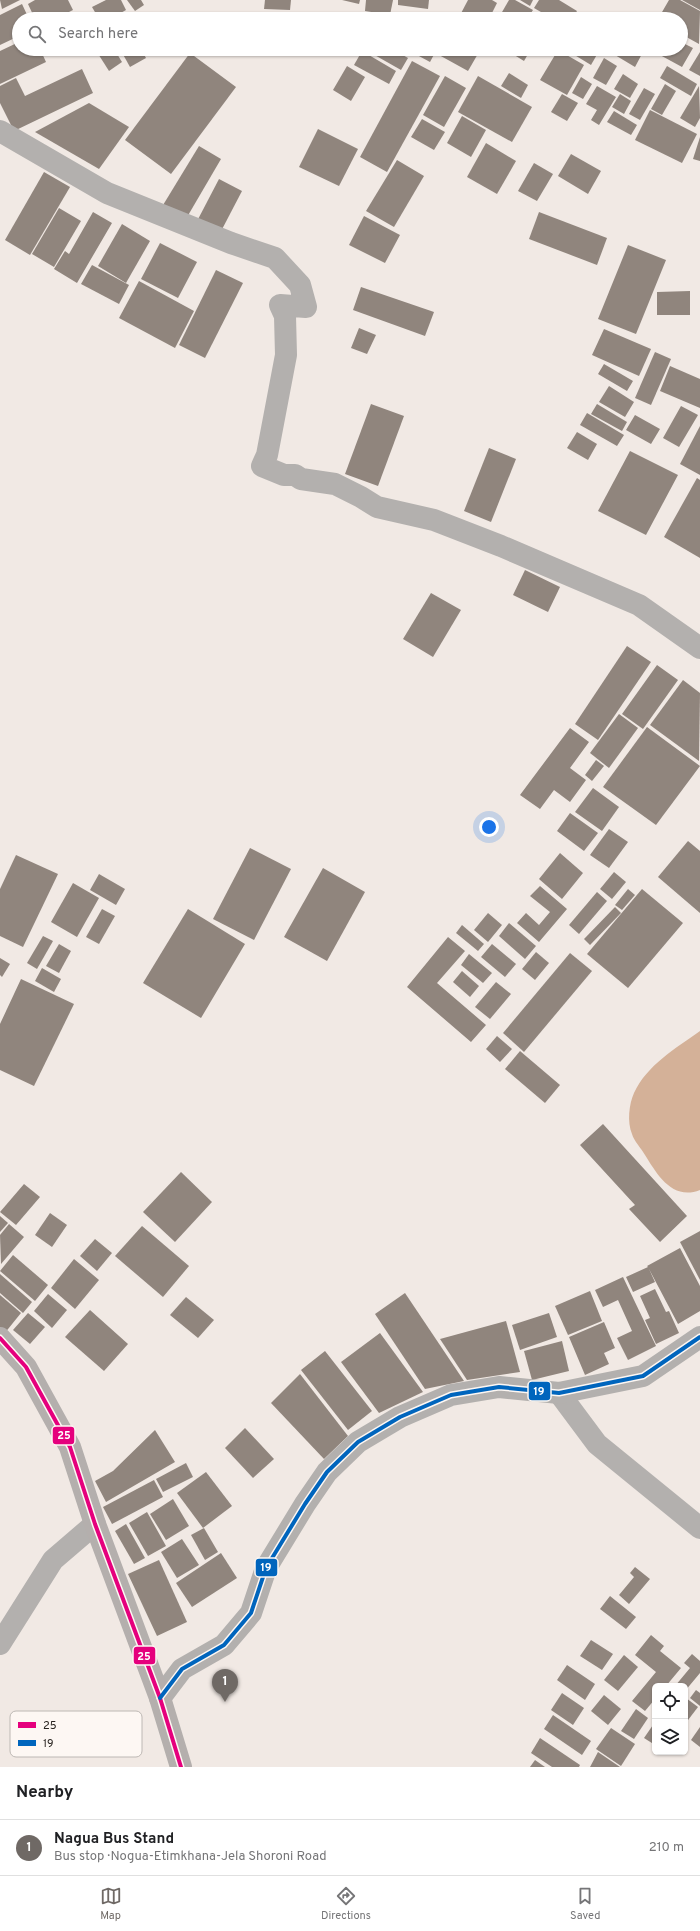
<!DOCTYPE html>
<html lang="en">
<head>
<meta charset="utf-8">
<style>
  body { margin:0; font-family:Overpass,sans-serif; background:#f2f2f2; color:#202124 }
  .controls { position:absolute; right:12px; bottom:12px; display:grid; overflow:hidden; border-radius:6px; box-shadow:0 1px 3px #0004 }
  .controls button { width:36px; height:36px; display:grid; place-items:center; padding:0; border:0; border-bottom:1px solid #e0e0e0; background:#fff; color:#202124; font:20px sans-serif }
  .you { position:absolute; left:489px; top:827px; width:14px; height:14px; margin:-10px; border:3px solid #fff; border-radius:50%; background:#1a73e8; box-shadow:0 0 0 6px #1a73e833 }
  .badge { display:grid; place-items:center; width:26px; height:26px; border-radius:50%; background:#6f6965; color:#fff; font-size:13px; font-weight:700 }
  .pin { position:absolute; translate:-50% -33px; filter:drop-shadow(0 1px 2px #0008) }
  .pin::after { content:''; position:absolute; top:21px; width:14px; height:12px; background:inherit; clip-path:polygon(0 0,100% 0,50% 100%) }
  .list { margin:0; padding:0; list-style:none }
  h2 { display:flex; justify-content:space-between; align-items:center; height:52px; margin:0; padding:0 16px; font-size:17px }
  h2 small { font-size:13px; font-weight:400; color:#757577 }
  .list li { display:grid; grid-template-columns:26px 1fr auto; gap:12px; align-items:center; box-sizing:border-box; height:56px; padding:0 16px; border-top:1px solid #e0e0e0 }
  .list b { display:block; font-size:15px; white-space:nowrap }
  .list p { margin:0; font-size:13px; white-space:nowrap; color:#757577 }
  .list em { font-size:13px; font-style:normal; color:#757577 }
  .icon { flex:none; width:22px; height:22px; fill:none; stroke:currentColor; stroke-width:2; stroke-linecap:round; stroke-linejoin:round }
  .map { position:relative; flex:none; width:700px; height:1767px; overflow:hidden }
  .search { position:absolute; background:#fff; box-shadow:0 1px 3px #0004; left:12px; right:12px; top:12px; height:44px; display:flex; align-items:center; gap:10px; box-sizing:border-box; padding:0 14px; border-radius:22px; color:#757577; font-size:15px }
  .sheet { height:108px; background:#fff }
  nav { display:flex; justify-content:space-around; align-items:center; box-sizing:border-box; height:56px; border-top:1px solid #e0e0e0; background:#fff; font-size:11px; color:#757577 }
  nav a { display:grid; justify-items:center; gap:2px }
  nav .on { color:#6f6965 }
  .map>svg:first-child { display:block }
</style>
</head>
<body>
<div class="map">
<svg width="700" height="1767" viewBox="0 0 700 1767">
  <rect width="100%" height="100%" fill="#f1e9e4"/>
  <path fill="#d4b198" d="M700,1031V1190C672,1201 657,1174 645,1155C641,1148 634,1141 632,1134C627,1122 629,1104 634,1093C647,1065 676,1048 700,1031Z"/>
  <g fill="#90857d">
    <polygon points="0,0 20,0 2,9"/>
    <polygon points="35,0 68,0 73,10 55,19 35,19 28,4"/>
    <polygon points="106,0 121,0 126,10 110,19 99,19 92,7"/>
    <polygon points="127,0 141,0 144,5 135,11"/>
    <polygon points="265,0 291,0 290,10 264,9"/>
    <polygon points="342,0 360,0 359,4"/>
    <polygon points="366,0 393,0 390,15 365,11"/>
    <polygon points="398,0 429,0 428,9 398,5"/>
    <polygon points="468,0 492,0 497,3 489,19 458,19"/>
    <polygon points="509,0 515,0 533,10 527,19 498,19"/>
    <polygon points="520,0 533,0 530,6"/>
    <polygon points="539,0 559,0 577,11 572,19 553,19 534,8"/>
    <polygon points="669,0 680,0 700,11 699,44 681,34 681,19 658,19"/>
    <polygon points="682,0 700,0 700,10"/>
    <polygon points="22,4 29,19 19,19 19,36 0,45 0,15"/>
    <polygon points="19,42 19,49 40,49 46,62 0,84 0,51"/>
    <polygon points="681,42 693,48 682,67 649,49 681,49"/>
    <polygon points="95,49 114,49 122,62 109,71"/>
    <polygon points="120,49 141,49 146,58 130,67"/>
    <polygon points="364,49 392,49 408,58 401,70"/>
    <polygon points="406,49 437,49 430,62"/>
    <polygon points="443,49 474,49 479,52 468,71 439,55"/>
    <polygon points="514,49 531,49 524,61 511,53"/>
    <polygon points="569,49 596,49 599,51 591,65 568,51"/>
    <polygon points="612,49 638,49 643,52 635,67 610,52"/>
    <polygon points="558,50 584,65 567,95 540,80"/>
    <polygon points="362,51 396,71 389,84 354,65"/>
    <polygon points="700,52 700,76 689,70"/>
    <polygon points="190,53 236,87 171,174 125,140"/>
    <polygon points="604,58 617,66 606,85 593,78"/>
    <polygon points="412,61 440,76 387,172 360,157"/>
    <polygon points="347,66 365,77 351,101 333,90"/>
    <polygon points="667,66 697,84 691,96 660,78"/>
    <polygon points="82,69 93,93 14,131 0,103 0,86 16,78 25,96"/>
    <polygon points="509,73 528,85 521,98 501,86"/>
    <polygon points="623,74 638,84 630,98 614,89"/>
    <polygon points="445,76 466,88 444,127 423,115"/>
    <polygon points="478,76 532,107 512,142 458,112"/>
    <polygon points="581,77 592,84 583,99 572,93"/>
    <polygon points="665,84 676,91 662,115 651,109"/>
    <polygon points="597,86 616,97 599,125 591,120 597,110 586,104"/>
    <polygon points="699,86 700,118 695,127 680,118"/>
    <polygon points="644,88 655,94 640,120 629,114"/>
    <polygon points="562,94 578,103 567,121 551,112"/>
    <polygon points="620,94 631,101 624,114 612,107"/>
    <polygon points="89,103 129,127 99,169 35,132"/>
    <polygon points="650,110 697,134 682,163 635,140"/>
    <polygon points="614,111 637,125 631,135 607,122"/>
    <polygon points="462,116 486,130 471,157 447,143"/>
    <polygon points="422,119 445,132 434,150 411,137"/>
    <polygon points="318,129 358,149 339,186 299,167"/>
    <polygon points="700,137 700,161 693,159"/>
    <polygon points="486,143 516,161 497,194 467,177"/>
    <polygon points="199,146 221,159 183,224 160,210"/>
    <polygon points="571,154 601,171 588,194 558,176"/>
    <polygon points="397,160 424,176 394,227 366,211"/>
    <polygon points="534,163 553,174 537,201 518,191"/>
    <polygon points="44,172 70,187 30,255 5,240"/>
    <polygon points="219,179 242,191 218,237 195,225"/>
    <polygon points="59,208 81,221 54,267 32,254"/>
    <polygon points="93,212 112,223 77,283 54,269 65,251 69,254"/>
    <polygon points="539,212 607,238 597,265 529,239"/>
    <polygon points="364,216 400,235 385,263 349,245"/>
    <polygon points="122,224 150,241 126,283 98,266"/>
    <polygon points="160,243 197,262 178,298 141,279"/>
    <polygon points="628,245 666,260 636,334 598,319"/>
    <polygon points="92,265 129,285 119,304 81,284"/>
    <polygon points="216,270 243,283 205,358 179,345"/>
    <polygon points="139,281 194,311 175,348 119,318"/>
    <polygon points="361,287 434,312 425,336 353,310"/>
    <polygon points="690,291 690,315 657,315 657,292"/>
    <polygon points="359,328 376,335 367,354 351,348"/>
    <polygon points="604,329 651,349 639,376 592,355"/>
    <polygon points="655,352 671,359 651,405 635,398"/>
    <polygon points="604,364 633,381 627,391 598,374"/>
    <polygon points="670,366 700,379 700,408 660,391"/>
    <polygon points="609,386 634,402 625,417 599,402"/>
    <polygon points="371,404 404,416 378,486 345,474"/>
    <polygon points="597,404 627,422 622,431 591,414"/>
    <polygon points="681,406 698,415 679,447 663,438"/>
    <polygon points="587,413 624,435 617,446 580,425"/>
    <polygon points="635,415 660,429 651,444 626,430"/>
    <polygon points="700,426 700,475 680,464"/>
    <polygon points="577,432 597,444 588,460 567,448"/>
    <polygon points="489,448 516,459 491,522 464,511"/>
    <polygon points="630,451 678,475 646,535 598,511"/>
    <polygon points="697,478 700,480 700,558 664,537"/>
    <polygon points="525,570 560,587 548,612 513,595"/>
    <polygon points="431,593 461,610 433,657 403,639"/>
    <polygon points="627,646 651,662 598,740 575,724"/>
    <polygon points="657,665 678,680 643,729 622,714"/>
    <polygon points="683,680 700,693 699,761 650,725"/>
    <polygon points="619,714 638,728 609,768 590,753"/>
    <polygon points="647,727 700,766 656,825 603,787"/>
    <polygon points="570,728 589,742 570,768 586,780 570,802 554,790 540,809 520,795"/>
    <polygon points="596,760 604,766 592,781 585,775"/>
    <polygon points="593,788 619,807 602,831 575,812"/>
    <polygon points="570,813 598,833 584,851 557,831"/>
    <polygon points="609,829 628,842 609,868 590,855"/>
    <polygon points="688,841 700,851 700,913 658,877"/>
    <polygon points="250,848 291,869 254,940 213,919"/>
    <polygon points="560,853 583,873 562,899 539,879"/>
    <polygon points="16,855 58,874 23,947 0,936 0,889"/>
    <polygon points="323,868 365,892 327,961 284,937"/>
    <polygon points="614,872 626,882 612,899 600,889"/>
    <polygon points="99,874 125,889 116,905 90,890"/>
    <polygon points="73,883 99,898 77,937 51,922"/>
    <polygon points="540,886 567,909 539,942 517,923 526,913 539,925 550,912 530,896"/>
    <polygon points="628,889 635,895 622,910 615,905"/>
    <polygon points="642,889 683,923 628,988 587,954"/>
    <polygon points="597,892 607,901 579,934 569,925"/>
    <polygon points="615,907 621,913 590,945 584,939"/>
    <polygon points="102,909 115,916 99,944 86,937"/>
    <polygon points="188,909 245,944 201,1018 143,983"/>
    <polygon points="488,913 502,925 488,942 474,930"/>
    <polygon points="509,923 536,946 525,959 499,936"/>
    <polygon points="462,925 484,944 478,951 456,933"/>
    <polygon points="43,936 53,941 37,969 27,963"/>
    <polygon points="448,937 465,951 437,983 486,1025 471,1042 407,987"/>
    <polygon points="59,944 71,951 59,973 46,966"/>
    <polygon points="492,944 516,964 505,977 481,957"/>
    <polygon points="536,952 549,963 535,980 522,969"/>
    <polygon points="570,953 592,971 524,1052 503,1033"/>
    <polygon points="469,954 492,973 483,983 461,965"/>
    <polygon points="0,958 10,964 2,977 0,975"/>
    <polygon points="42,968 61,979 54,992 35,981"/>
    <polygon points="462,971 479,986 470,997 453,982"/>
    <polygon points="21,979 74,1004 34,1086 0,1070 0,1024"/>
    <polygon points="496,982 511,994 490,1019 475,1007"/>
    <polygon points="497,1036 512,1049 500,1062 486,1049"/>
    <polygon points="520,1051 560,1085 545,1103 505,1069"/>
    <polygon points="603,1124 687,1216 660,1242 629,1209 635,1205 580,1145"/>
    <polygon points="181,1172 212,1202 175,1242 143,1212"/>
    <polygon points="24,1184 40,1197 16,1225 0,1212"/>
    <polygon points="50,1213 67,1225 52,1247 35,1235"/>
    <polygon points="0,1216 8,1223 0,1232"/>
    <polygon points="9,1224 24,1237 1,1264 0,1235"/>
    <polygon points="142,1226 189,1266 163,1297 115,1256"/>
    <polygon points="700,1231 700,1280 680,1242"/>
    <polygon points="95,1239 112,1253 97,1271 80,1256"/>
    <polygon points="680,1248 700,1286 700,1311 678,1324 649,1269 655,1282 633,1292 626,1277 648,1267 647,1266"/>
    <polygon points="13,1255 48,1285 35,1301 0,1271"/>
    <polygon points="74,1259 99,1280 75,1309 51,1288"/>
    <polygon points="0,1274 32,1302 23,1313 0,1293"/>
    <polygon points="623,1277 656,1346 628,1360 617,1338 632,1331 618,1300 603,1307 595,1290"/>
    <polygon points="655,1289 666,1312 669,1311 679,1333 656,1344 645,1320 650,1318 640,1296"/>
    <polygon points="590,1291 602,1321 568,1335 555,1306"/>
    <polygon points="405,1293 464,1381 425,1389 375,1314"/>
    <polygon points="48,1294 67,1310 52,1328 34,1311"/>
    <polygon points="0,1295 21,1313 4,1334 0,1330"/>
    <polygon points="186,1297 214,1320 198,1338 170,1315"/>
    <polygon points="90,1310 128,1344 104,1371 65,1337"/>
    <polygon points="28,1313 45,1327 30,1344 13,1330"/>
    <polygon points="549,1313 557,1337 520,1350 512,1325"/>
    <polygon points="506,1321 520,1372 467,1380 440,1339"/>
    <polygon points="604,1322 615,1348 604,1353 609,1364 585,1375 569,1337"/>
    <polygon points="380,1333 423,1392 379,1413 341,1362"/>
    <polygon points="562,1341 569,1371 532,1380 524,1351"/>
    <polygon points="325,1351 372,1411 348,1430 301,1370"/>
    <polygon points="300,1374 348,1436 324,1459 271,1403"/>
    <polygon points="245,1428 274,1459 253,1478 225,1448"/>
    <polygon points="155,1430 175,1462 106,1502 95,1481 113,1471"/>
    <polygon points="186,1463 193,1477 163,1492 156,1479"/>
    <polygon points="206,1472 232,1506 203,1528 177,1493"/>
    <polygon points="154,1480 163,1497 112,1524 103,1507"/>
    <polygon points="173,1499 189,1526 166,1540 150,1514"/>
    <polygon points="147,1512 166,1546 148,1556 129,1523"/>
    <polygon points="126,1524 145,1558 134,1564 115,1531"/>
    <polygon points="204,1528 218,1552 205,1560 191,1535"/>
    <polygon points="182,1539 199,1565 177,1578 161,1552"/>
    <polygon points="221,1553 237,1578 192,1607 176,1583"/>
    <polygon points="159,1560 187,1622 157,1636 128,1574"/>
    <polygon points="635,1567 650,1579 629,1604 619,1595 634,1577 630,1573"/>
    <polygon points="610,1596 636,1617 626,1629 600,1609"/>
    <polygon points="651,1635 664,1646 660,1651 681,1668 666,1686 655,1686 655,1699 645,1711 632,1701 656,1672 635,1655"/>
    <polygon points="591,1640 613,1654 602,1670 580,1656"/>
    <polygon points="692,1654 700,1661 700,1673 685,1691 685,1686 675,1686 690,1668 684,1663"/>
    <polygon points="624,1655 638,1667 618,1691 604,1680"/>
    <polygon points="567,1665 595,1684 585,1700 557,1680"/>
    <polygon points="696,1690 700,1693 700,1706 690,1698"/>
    <polygon points="562,1693 584,1708 573,1725 551,1710"/>
    <polygon points="604,1695 621,1709 608,1725 591,1711"/>
    <polygon points="686,1698 698,1707 685,1724 685,1700"/>
    <polygon points="636,1709 648,1718 634,1739 621,1731"/>
    <polygon points="553,1715 591,1741 582,1755 544,1729"/>
    <polygon points="655,1722 655,1745 644,1738"/>
    <polygon points="700,1727 700,1747 691,1740"/>
    <polygon points="611,1728 635,1744 621,1766 596,1749"/>
    <polygon points="540,1738 580,1765 579,1767 552,1767 531,1753"/>
    <polygon points="598,1752 620,1767 590,1767"/>
    <polygon points="535,1760 545,1767 530,1767"/>
  </g>
  <g fill="none" stroke-linecap="round" stroke-linejoin="round">
    <g stroke="#b3b0ae" stroke-width="22">
      <polyline points="0,131 107,193 231,243 275,258 300,285 306,307 280,305 285,316 286,355 267,455 262,466 284,475 295,475 301,479 335,484 361,497 377,507 434,520 501,546 639,605 700,648"/>
      <polyline points="559,1393 597,1444 700,1528"/>
      <polyline points="0,1644 53,1560 95,1524"/>
    </g>
    <polyline stroke="#b3b0ae" stroke-width="22" points="160,1698 182,1669 224,1645 251,1613 266,1568 305,1504 327,1472 358,1442 400,1417 451,1395 499,1387 559,1393 643,1376 700,1337"/>
    <polyline stroke="#b4afad" stroke-width="22" points="0,1338 26,1367 70,1447 95,1524 160,1698 181,1767"/>
    <defs>
      <polyline id="bus-1" points="0,1338 26,1367 70,1447 95,1524 160,1698 181,1767"/>
      <polyline id="bus-2" points="160,1698 182,1669 224,1645 251,1613 266,1568 305,1504 327,1472 358,1442 400,1417 451,1395 499,1387 559,1393 643,1376 700,1337"/>
    </defs>
    <use href="#bus-1" stroke="#fdf7f3" stroke-width="7"/>
    <use href="#bus-2" stroke="#fdf7f3" stroke-width="7"/>
    <use href="#bus-1" stroke="#e5007d" stroke-width="4"/>
    <use href="#bus-2" stroke="#0065bd" stroke-width="4"/>
  </g>
  <rect x="10" y="1711" width="132" height="46" rx="6" fill="#fdf7f3" stroke="#bdb8b4" stroke-width="1"/>
  <rect x="18" y="1722" width="18" height="6" fill="#e5007d"/>
  <rect x="18" y="1740" width="18" height="6" fill="#0065bd"/>
  <g font-size="11" fill="#292420">
    <text x="43" y="1729">25</text>
    <text x="43" y="1747">19</text>
  </g>
  <g stroke="#fdf7f3" stroke-width="1.5">
    <rect x="528" y="1381" width="23" height="20" rx="4" fill="#0065bd"/>
    <rect x="52" y="1426" width="23" height="19" rx="4" fill="#e5007d"/>
    <rect x="255" y="1558" width="23" height="19" rx="4" fill="#0065bd"/>
    <rect x="133" y="1646" width="23" height="19" rx="4" fill="#e5007d"/>
  </g>
  <g font-size="11" text-anchor="middle" font-weight="bold" fill="#fff">
    <text x="539" y="1395">19</text>
    <text x="64" y="1439">25</text>
    <text x="266" y="1571">19</text>
    <text x="144" y="1660">25</text>
  </g>
</svg>
<div class="controls">
<button><svg class="icon" aria-label="locate" viewBox="0 0 24 24"><circle cx="12" cy="12" r="6"/><path d="M12 2v4M12 18v4M2 12h4M18 12h4"/></svg></button>
<button><svg class="icon" aria-label="layers" viewBox="0 0 24 24"><path d="M12 4l9 5-9 5-9-5zM3 14l9 5 9-5"/></svg></button>
</div>
<div class="you"></div>
<div class="pin badge" style="left:225px;top:1702px">1</div>
<div class="search"><svg class="icon" aria-label="search" viewBox="0 0 24 24"><circle cx="10" cy="10" r="6"/><path d="M15 15l6 6"/></svg>Search here</div>
</div>
<section class="sheet">
<h2>Nearby<small></small></h2>
<ul class="list">
<li><span class="badge">1</span><div><b>Nagua Bus Stand</b><p>Bus stop · Nogua-Etimkhana-Jela Shoroni Road</p></div><em>210 m</em></li>
</ul>
</section>
<nav>
<a class="on"><svg class="icon" aria-label="map" viewBox="0 0 24 24"><path d="M3 6l6-2 6 2 6-2v14l-6 2-6-2-6 2zM9 4v14M15 6v14"/></svg>Map</a>
<a><svg class="icon" aria-label="directions" viewBox="0 0 24 24"><path d="M12 3l9 9-9 9-9-9zM9 14v-3h6M13 9l2 2-2 2"/></svg>Directions</a>
<a><svg class="icon" aria-label="saved" viewBox="0 0 24 24"><path d="M7 4h10v16l-5-4-5 4z"/></svg>Saved</a>
</nav>
</body>
</html>
